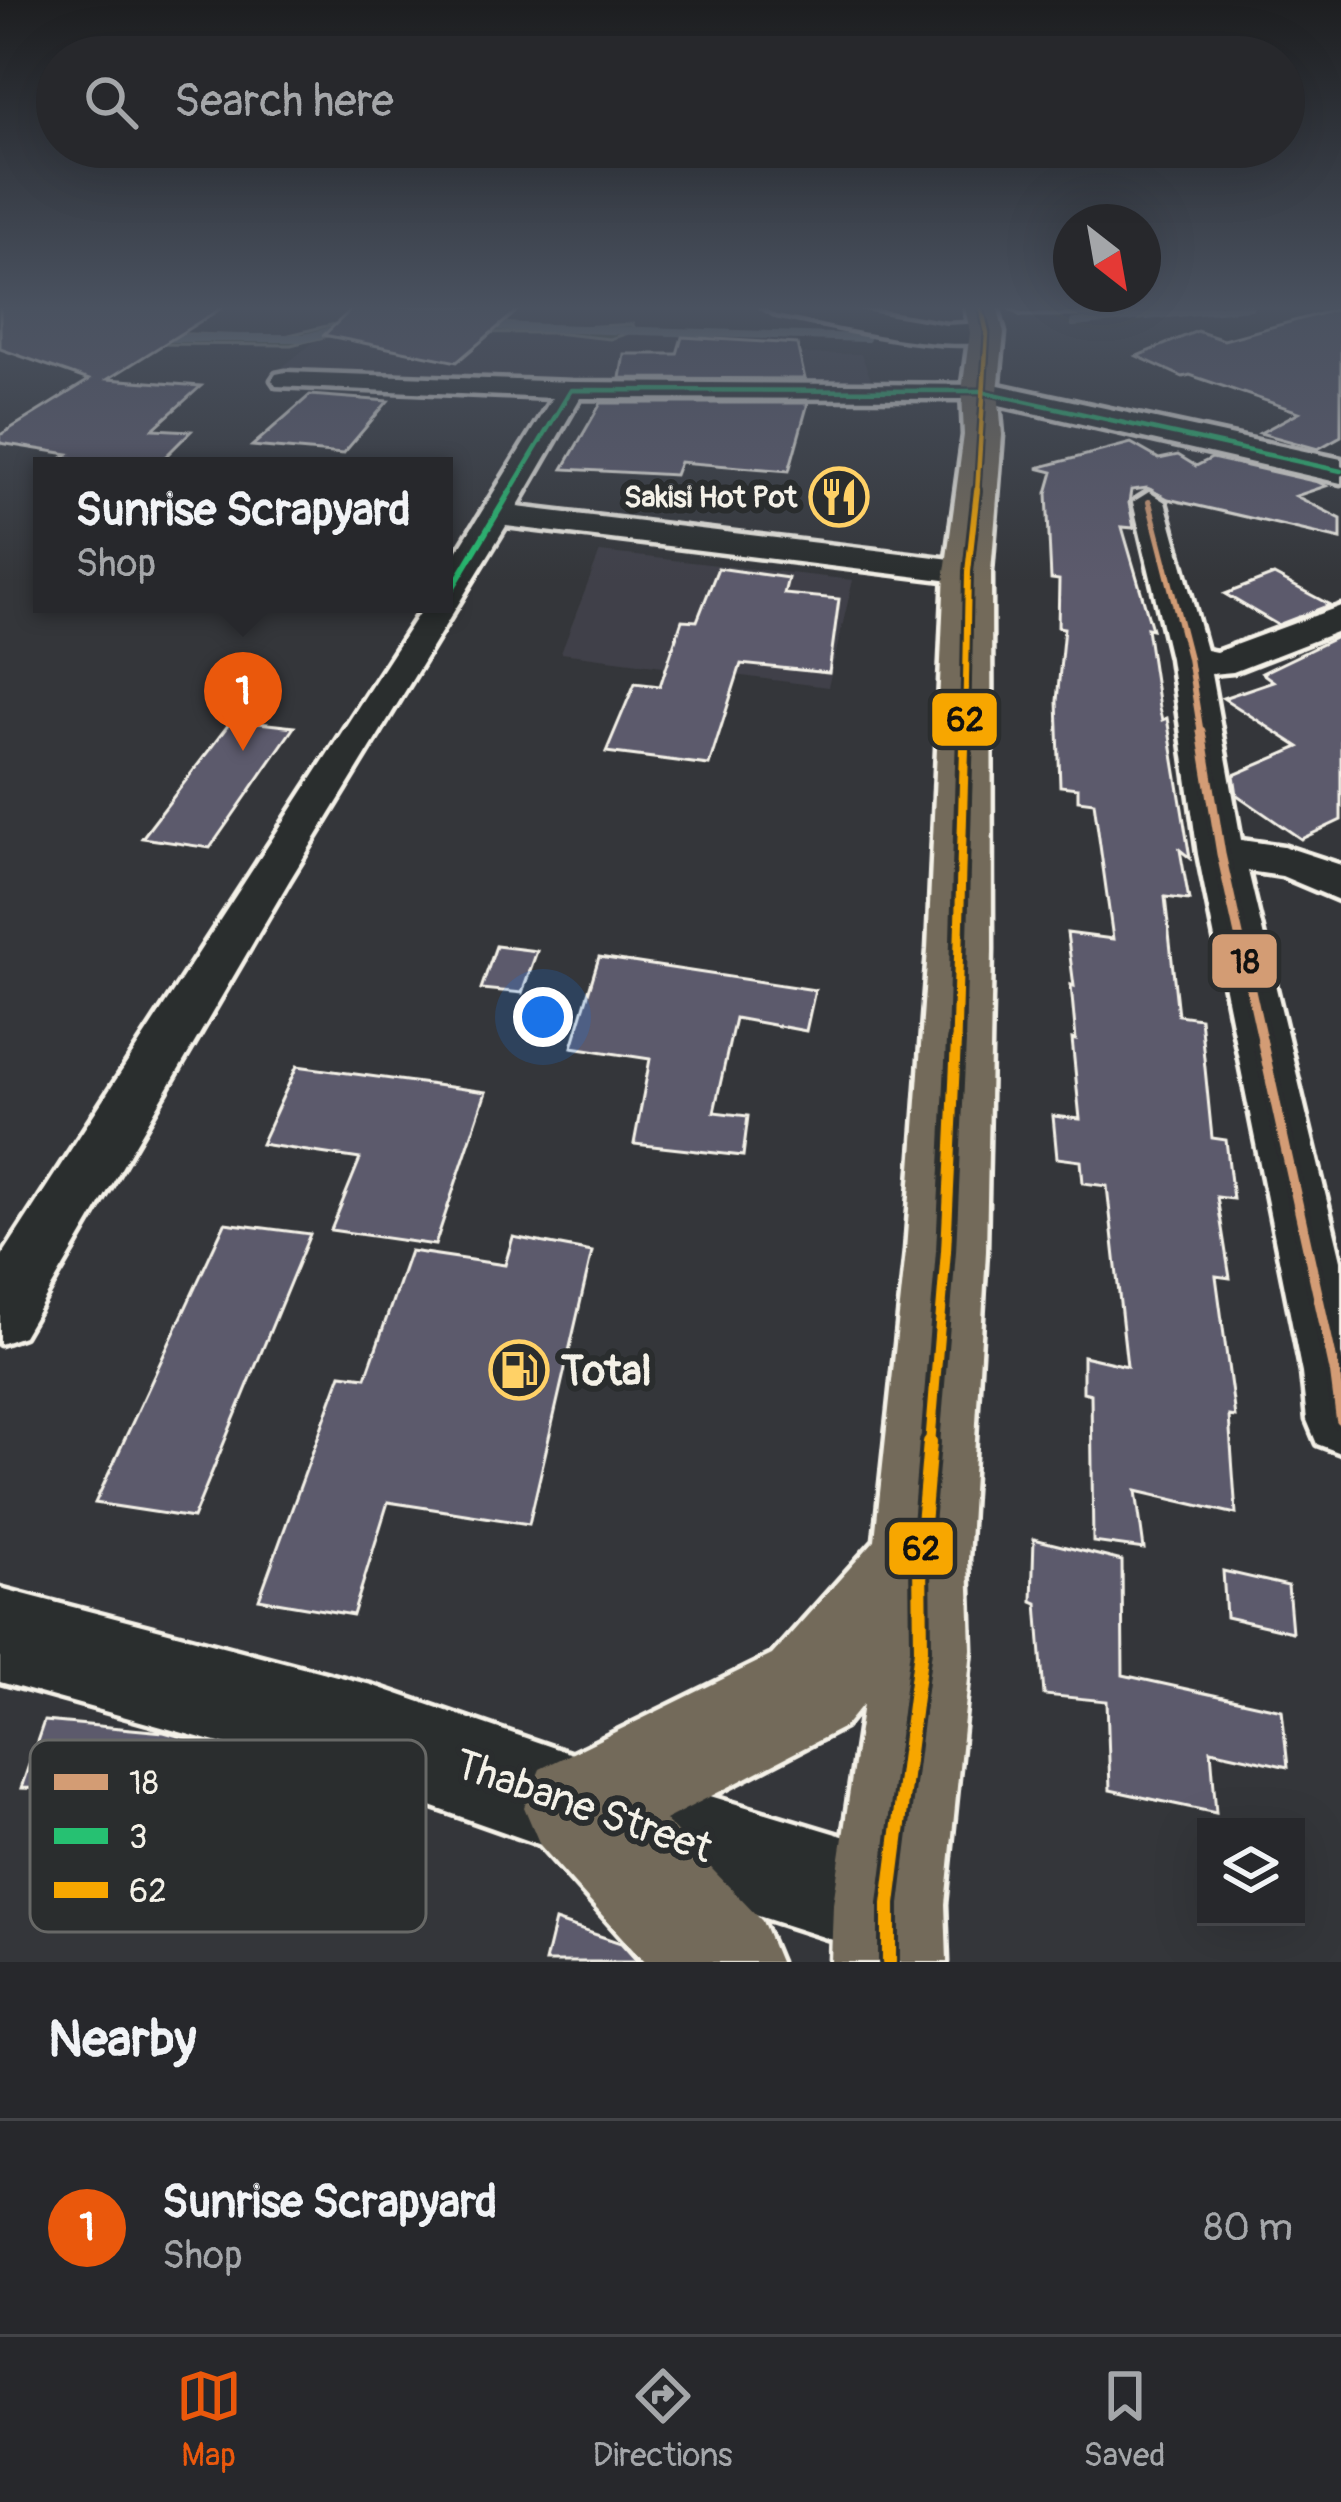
<!DOCTYPE html>
<html lang="en">
<head>
<meta charset="utf-8">
<style>
  body { margin:0; font-family:Pangolin,sans-serif; background:#2f3034; color:#f1f3f6 }
  .controls { position:absolute; right:36px; bottom:36px; display:grid; overflow:hidden; border-radius:0px; box-shadow:0 12px 48px #0002 }
  .controls button { width:108px; height:108px; display:grid; place-items:center; padding:0; border:0; border-bottom:3px solid #434448; background:#27282c; color:#f1f3f6; font:60px sans-serif }
  .compass { position:absolute; left:1053px; top:204px; width:108px; height:108px; border-radius:50%; background:#27282c; box-shadow:0 12px 48px #0002; rotate:149deg }
  .you { position:absolute; left:543px; top:1017px; width:42px; height:42px; margin:-30px; border:9px solid #fff; border-radius:50%; background:#1a73e8; box-shadow:0 0 0 18px #1a73e833 }
  .badge { display:grid; place-items:center; width:78px; height:78px; border-radius:50%; background:#ea580c; color:#fff; font-size:39px; font-weight:700 }
  .pin { position:absolute; translate:-50% -99px; filter:drop-shadow(0 3px 6px #0008) }
  .pin::after { content:''; position:absolute; top:63px; width:42px; height:36px; background:inherit; clip-path:polygon(0 0,100% 0,50% 100%) }
  .popup { position:absolute; left:33px; top:457px; width:420px; height:156px; box-sizing:border-box; display:grid; place-content:center; border-radius:0px; background:#27282c; filter:drop-shadow(0 3px 9px #0005); font-size:39px; white-space:nowrap; color:#a4a6a9 }
  .popup b { font-size:45px; color:#f1f3f6 }
  .popup::after { content:''; position:absolute; left:50%; top:100%; margin-left:-24px; border:24px solid transparent; border-top-color:#27282c }
  .list { margin:0; padding:0; list-style:none }
  h2 { display:flex; justify-content:space-between; align-items:center; height:156px; margin:0; padding:0 48px; font-size:51px }
  h2 small { font-size:39px; font-weight:400; color:#a4a6a9 }
  .list li { display:grid; grid-template-columns:78px 1fr auto; gap:36px; align-items:center; box-sizing:border-box; height:216px; padding:0 48px; border-top:3px solid #434448 }
  .list b { display:block; font-size:45px; white-space:nowrap }
  .list p { margin:0; font-size:39px; white-space:nowrap; color:#a4a6a9 }
  .list em { font-size:39px; font-style:normal; color:#a4a6a9 }
  .icon { flex:none; width:66px; height:66px; fill:none; stroke:currentColor; stroke-width:2; stroke-linecap:round; stroke-linejoin:round }
  .map { position:relative; flex:none; width:1341px; height:1962px; overflow:hidden }
  .search { position:absolute; background:#27282c; box-shadow:0 12px 48px #0002; left:36px; right:36px; top:36px; height:132px; display:flex; align-items:center; gap:30px; box-sizing:border-box; padding:0 42px; border-radius:66px; color:#a4a6a9; font-size:45px }
  .sheet { height:372px; background:#27282c }
  nav { display:flex; justify-content:space-around; align-items:center; box-sizing:border-box; height:168px; border-top:3px solid #434448; background:#27282c; font-size:33px; color:#a4a6a9 }
  nav a { display:grid; justify-items:center; gap:6px }
  nav .on { color:#ea580c }
  .map>svg:first-child { display:block }
</style>
</head>
<body>
<div class="map">
<svg width="1341" height="1962" viewBox="0 0 1341 1962">
  <rect width="100%" height="100%" fill="#34363a"/>
  <filter id="ink" filterUnits="userSpaceOnUse"><feTurbulence type="fractalNoise" baseFrequency=".00833" numOctaves="2"/><feDisplacementMap in="SourceGraphic" scale="24" xChannelSelector="R" yChannelSelector="G"/><feConvolveMatrix kernelMatrix="1 2 1 2 8 2 1 2 1" color-interpolation-filters="sRGB"/></filter>
  <g filter="url(#ink)">
    <g fill="#404149">
      <polygon points="352,330 795,336 800,354 861,354 872,382 860,389 822,389 276,372 321,336"/>
      <polygon points="600,552 853,580 828,687 561,653"/>
    </g>
    <polygon fill="#5c6850" stroke="#a8ac9c" stroke-width="3" points="468,320 562,328 633,324 635,331 610,339 554,333 345,332 291,345 136,344 162,333 281,337 347,321"/>
    <g fill="none" stroke-linecap="round" stroke-linejoin="round">
      <g stroke="#8f9c9f" stroke-width="8">
        <polyline points="1074,323 1250,306"/>
        <polyline points="483,326 866,338"/>
        <polyline points="155,338 305,338 341,328"/>
      </g>
    </g>
    <g fill="#5b5a6c" stroke="#f4f1e8" stroke-width="3">
      <polygon points="0,306 225,306 108,379 201,386 153,429 191,431 157,465 68,461 71,458 64,457 68,454 0,443 0,435 89,380 0,349"/>
      <polygon points="355,306 523,306 457,362 324,335"/>
      <polygon points="1341,308 1341,436 1318,449 1260,433 1299,412 1190,375 1183,377 1137,356 1197,331 1224,340"/>
      <polygon points="682,337 797,344 805,379 620,378 624,354 677,354"/>
      <polygon points="310,395 388,401 343,454 252,446"/>
      <polygon points="601,403 808,403 789,471 680,462 675,475 563,469"/>
      <polygon points="1131,443 1159,459 1178,455 1196,466 1212,458 1318,482 1326,486 1296,496 1341,519 1341,539 1168,499 1147,488 1131,490 1129,503 1134,528 1122,527 1152,629 1147,628 1159,708 1162,720 1167,718 1190,858 1180,850 1189,900 1165,897 1178,1015 1200,1018 1212,1138 1226,1140 1233,1199 1217,1197 1230,1278 1216,1276 1235,1417 1229,1416 1236,1514 1136,1491 1144,1549 1093,1542 1091,1394 1083,1392 1083,1356 1127,1366 1107,1186 1083,1183 1081,1161 1057,1158 1053,1116 1080,1119 1072,1039 1076,1040 1071,985 1074,986 1067,933 1113,939 1094,802 1078,800 1078,788 1060,786 1057,701 1064,628 1058,627 1059,580 1051,579 1047,493 1053,472 1037,468"/>
      <polygon points="718,568 788,578 784,594 839,599 829,673 741,664 709,765 606,752 635,683 660,686 682,620 697,621"/>
      <polygon points="1274,575 1330,605 1278,625 1225,594"/>
      <polygon points="1341,635 1341,820 1301,839 1237,795 1234,775 1299,747 1223,698 1273,681 1262,673"/>
      <polygon points="232,720 294,727 210,848 142,838"/>
      <polygon points="496,946 537,951 522,993 481,989"/>
      <polygon points="599,957 815,990 806,1031 735,1018 714,1112 748,1116 743,1156 634,1144 650,1059 572,1047"/>
      <polygon points="297,1066 486,1092 435,1245 331,1230 360,1159 261,1144"/>
      <polygon points="225,1223 310,1234 193,1518 95,1503"/>
      <polygon points="513,1237 592,1252 529,1524 388,1502 353,1615 259,1599 341,1374 366,1377 410,1251 505,1265"/>
      <polygon points="1034,1539 1122,1561 1123,1675 1282,1710 1288,1767 1211,1750 1216,1813 1110,1790 1107,1701 1044,1695 1037,1603 1032,1601"/>
      <polygon points="1223,1571 1288,1586 1292,1632 1226,1617"/>
      <polygon points="44,1721 164,1732 246,1755 201,1933 68,1926 101,1818 71,1816 80,1790 21,1788"/>
      <polygon points="555,1921 621,1943 638,1962 545,1962"/>
    </g>
    <g fill="none" stroke-linecap="round" stroke-linejoin="round">
      <defs>
        <g id="minor">
          <polygon points="1010,306 1138,306 1126,313 1022,313"/>
          <polygon points="286,372 571,382 990,385 994,391 980,399 580,398 517,507 968,561 980,565 986,572 980,579 968,583 506,526 289,881 23,1336 0,1344 0,1259 425,604 444,604 444,573 552,398 276,386 272,380 276,374"/>
          <polygon points="1149,492 1165,502 1206,650 1216,652 1341,606 1341,630 1233,672 1211,674 1241,840 1283,846 1341,865 1341,901 1282,876 1248,871 1341,1260 1341,1453 1317,1444 1307,1420 1302,1373 1198,854 1170,658 1133,502"/>
        </g>
        <g id="tertiary">
          <path d="M762,306H832L946,325L987,323L1003,333C977,363 818,322 777,315Z"/>
          <polygon points="980,381 1341,459 1341,483 968,398 963,391 968,384"/>
          <polygon points="0,1588 371,1685 578,1756 889,1850 927,1866 943,1904 927,1942 889,1958 578,1858 371,1785 0,1682"/>
        </g>
        <polygon id="primary" points="965,306 997,306 1004,333 998,391 1002,435 991,572 992,950 986,1251 968,1560 971,1649 945,1904 947,1962 831,1962 833,1904 863,1704 844,1727 665,1820 762,1921 779,1962 644,1962 540,1845 524,1807 540,1769 772,1655 875,1540 906,1251 928,950 945,572 964,435 962,391 970,333"/>
      </defs>
      <use href="#minor" stroke="#f4f1e8" stroke-width="9"/>
      <use href="#tertiary" stroke="#f4f1e8" stroke-width="9"/>
      <use href="#primary" stroke="#f4f1e8" stroke-width="9"/>
      <use href="#minor" fill="#2a2d2e" fill-rule="evenodd"/>
      <use href="#tertiary" fill="#2a2d2e" fill-rule="evenodd"/>
      <use href="#primary" fill="#736b5a" fill-rule="evenodd"/>
      <defs>
        <polyline id="bus-1-far2" points="1149,502 1189,658 1201,734"/>
        <polyline id="bus-1-far1" points="1201,731 1221,854 1263,1044"/>
        <polyline id="bus-1" points="1262,1041 1335,1373 1341,1420"/>
        <polyline id="bus-2-far1" points="509,493 571,390 980,391 1341,471"/>
        <polyline id="bus-2" points="444,602 511,490"/>
        <polyline id="bus-3-far4" points="977,493 987,333 981,306"/>
        <polyline id="bus-3-far3" points="965,734 968,572 977,490"/>
        <polyline id="bus-3-far2" points="956,1044 965,731"/>
        <polyline id="bus-3-far1" points="930,1445 946,1251 956,1041"/>
        <polyline id="bus-3" points="889,1962 889,1904 921,1649 920,1560 930,1442"/>
      </defs>
      <use href="#bus-1-far2" stroke="#2a2d2e" stroke-width="12"/>
      <use href="#bus-1-far1" stroke="#2a2d2e" stroke-width="18"/>
      <use href="#bus-1" stroke="#2a2d2e" stroke-width="20"/>
      <use href="#bus-2-far1" stroke="#2a2d2e" stroke-width="9"/>
      <use href="#bus-2" stroke="#2a2d2e" stroke-width="12"/>
      <use href="#bus-3-far4" stroke="#2a2d2e" stroke-width="9"/>
      <use href="#bus-3-far3" stroke="#2a2d2e" stroke-width="12"/>
      <use href="#bus-3-far2" stroke="#2a2d2e" stroke-width="18"/>
      <use href="#bus-3-far1" stroke="#2a2d2e" stroke-width="20"/>
      <use href="#bus-3" stroke="#2a2d2e" stroke-width="22"/>
      <use href="#bus-1-far2" stroke="#d39c74" stroke-width="6"/>
      <use href="#bus-1-far1" stroke="#d39c74" stroke-width="9"/>
      <use href="#bus-1" stroke="#d39c74" stroke-width="10"/>
      <use href="#bus-2-far1" stroke="#26c172" stroke-width="4.5"/>
      <use href="#bus-2" stroke="#26c172" stroke-width="6"/>
      <use href="#bus-3-far4" stroke="#f7a600" stroke-width="4.5"/>
      <use href="#bus-3-far3" stroke="#f7a600" stroke-width="6"/>
      <use href="#bus-3-far2" stroke="#f7a600" stroke-width="9"/>
      <use href="#bus-3-far1" stroke="#f7a600" stroke-width="10"/>
      <use href="#bus-3" stroke="#f7a600" stroke-width="14"/>
    </g>
  </g>
  <linearGradient id="sky" x2="0" y2="1"><stop stop-color="#1d1e20"/><stop offset="0.53" stop-color="#4a5260"/><stop offset="1" stop-color="#4a5260" stop-opacity="0"/></linearGradient>
  <rect width="1341" height="581" fill="url(#sky)"/>
  <defs>
    <symbol id="restaurant-ring" viewBox="-11 -11 22 22"><circle r="9.5" fill="#2a2d2e" stroke="#ffd166" stroke-width="1.5"/><path d="M-5-6h1v4h1v-4h1v4h1v-4h1v5L-1.5 .5V6h-2V.5L-5-1ZM5-6V6H3V1.5H1.5Q1.5-4 5-6Z" fill="#ffd166"/></symbol>
    <symbol id="fuel-ring" viewBox="-11 -11 22 22"><circle r="9.5" fill="#2a2d2e" stroke="#ffd166" stroke-width="1.5"/><path d="M-5.5-6h7V0h2V4h1.3V-2.5L3-4.5l.8-.8L6-3V5H2.5V1h-1V6h-7ZM-4.2-4.7v3.2H.2V-4.7Z" fill="#ffd166"/></symbol>
  </defs>
  <g fill-rule="evenodd">
    <use href="#restaurant-ring" x="806" y="464" width="66" height="66"/>
    <use href="#fuel-ring" x="486" y="1337" width="66" height="66"/>
  </g>
  <g text-anchor="middle" stroke-width="12" stroke-linejoin="round" paint-order="stroke">
    <g font-size="30" font-weight="bold" fill="#f4f1e8" stroke="#2a2d2e" text-anchor="end">
      <text x="797" y="507">Sakisi Hot Pot</text>
    </g>
    <g font-size="42" font-weight="bold" fill="#f4f1e8" stroke="#2a2d2e" text-anchor="start">
      <text x="561" y="1385">Total</text>
    </g>
    <g font-size="42" fill="#f4f1e8" stroke="#2a2d2e">
      <text transform="translate(584 1805) rotate(19)" y="15">Thabane Street</text>
    </g>
  </g>
  <rect x="30" y="1740" width="396" height="192" rx="18" fill="#2a2d2e" stroke="#676866" stroke-width="3"/>
  <rect x="54" y="1774" width="54" height="16" fill="#d39c74"/>
  <rect x="54" y="1828" width="54" height="16" fill="#26c172"/>
  <rect x="54" y="1882" width="54" height="16" fill="#f7a600"/>
  <g font-size="33" fill="#f4f1e8">
    <text x="129" y="1794">18</text>
    <text x="129" y="1848">3</text>
    <text x="129" y="1902">62</text>
  </g>
  <g stroke="#2a2d2e" stroke-width="4.5">
    <rect x="930" y="691" width="69" height="57" rx="12" fill="#f7a600"/>
    <rect x="1210" y="932" width="69" height="58" rx="12" fill="#d39c74"/>
    <rect x="887" y="1520" width="68" height="57" rx="12" fill="#f7a600"/>
  </g>
  <g font-size="33" text-anchor="middle" font-weight="bold" fill="#111">
    <text x="965" y="731">62</text>
    <text x="1245" y="973">18</text>
    <text x="921" y="1560">62</text>
  </g>
</svg>
<div class="controls">
<button><svg class="icon" aria-label="layers" viewBox="0 0 24 24"><path d="M12 4l9 5-9 5-9-5zM3 14l9 5 9-5"/></svg></button>
</div>
<svg class="compass" viewBox="-18 -18 36 36"><path d="M0-13l5 13h-10z" fill="#e53935"/><path d="M0 13l5-13h-10z" fill="#a4a6a9"/></svg>
<div class="you"></div>
<div class="pin badge" style="left:243px;top:751px">1</div>
<div class="popup"><b>Sunrise Scrapyard</b>Shop</div>
<div class="search"><svg class="icon" aria-label="search" viewBox="0 0 24 24"><circle cx="10" cy="10" r="6"/><path d="M15 15l6 6"/></svg>Search here</div>
</div>
<section class="sheet">
<h2>Nearby<small></small></h2>
<ul class="list">
<li><span class="badge">1</span><div><b>Sunrise Scrapyard</b><p>Shop</p></div><em>80 m</em></li>
</ul>
</section>
<nav>
<a class="on"><svg class="icon" aria-label="map" viewBox="0 0 24 24"><path d="M3 6l6-2 6 2 6-2v14l-6 2-6-2-6 2zM9 4v14M15 6v14"/></svg>Map</a>
<a><svg class="icon" aria-label="directions" viewBox="0 0 24 24"><path d="M12 3l9 9-9 9-9-9zM9 14v-3h6M13 9l2 2-2 2"/></svg>Directions</a>
<a><svg class="icon" aria-label="saved" viewBox="0 0 24 24"><path d="M7 4h10v16l-5-4-5 4z"/></svg>Saved</a>
</nav>
</body>
</html>
